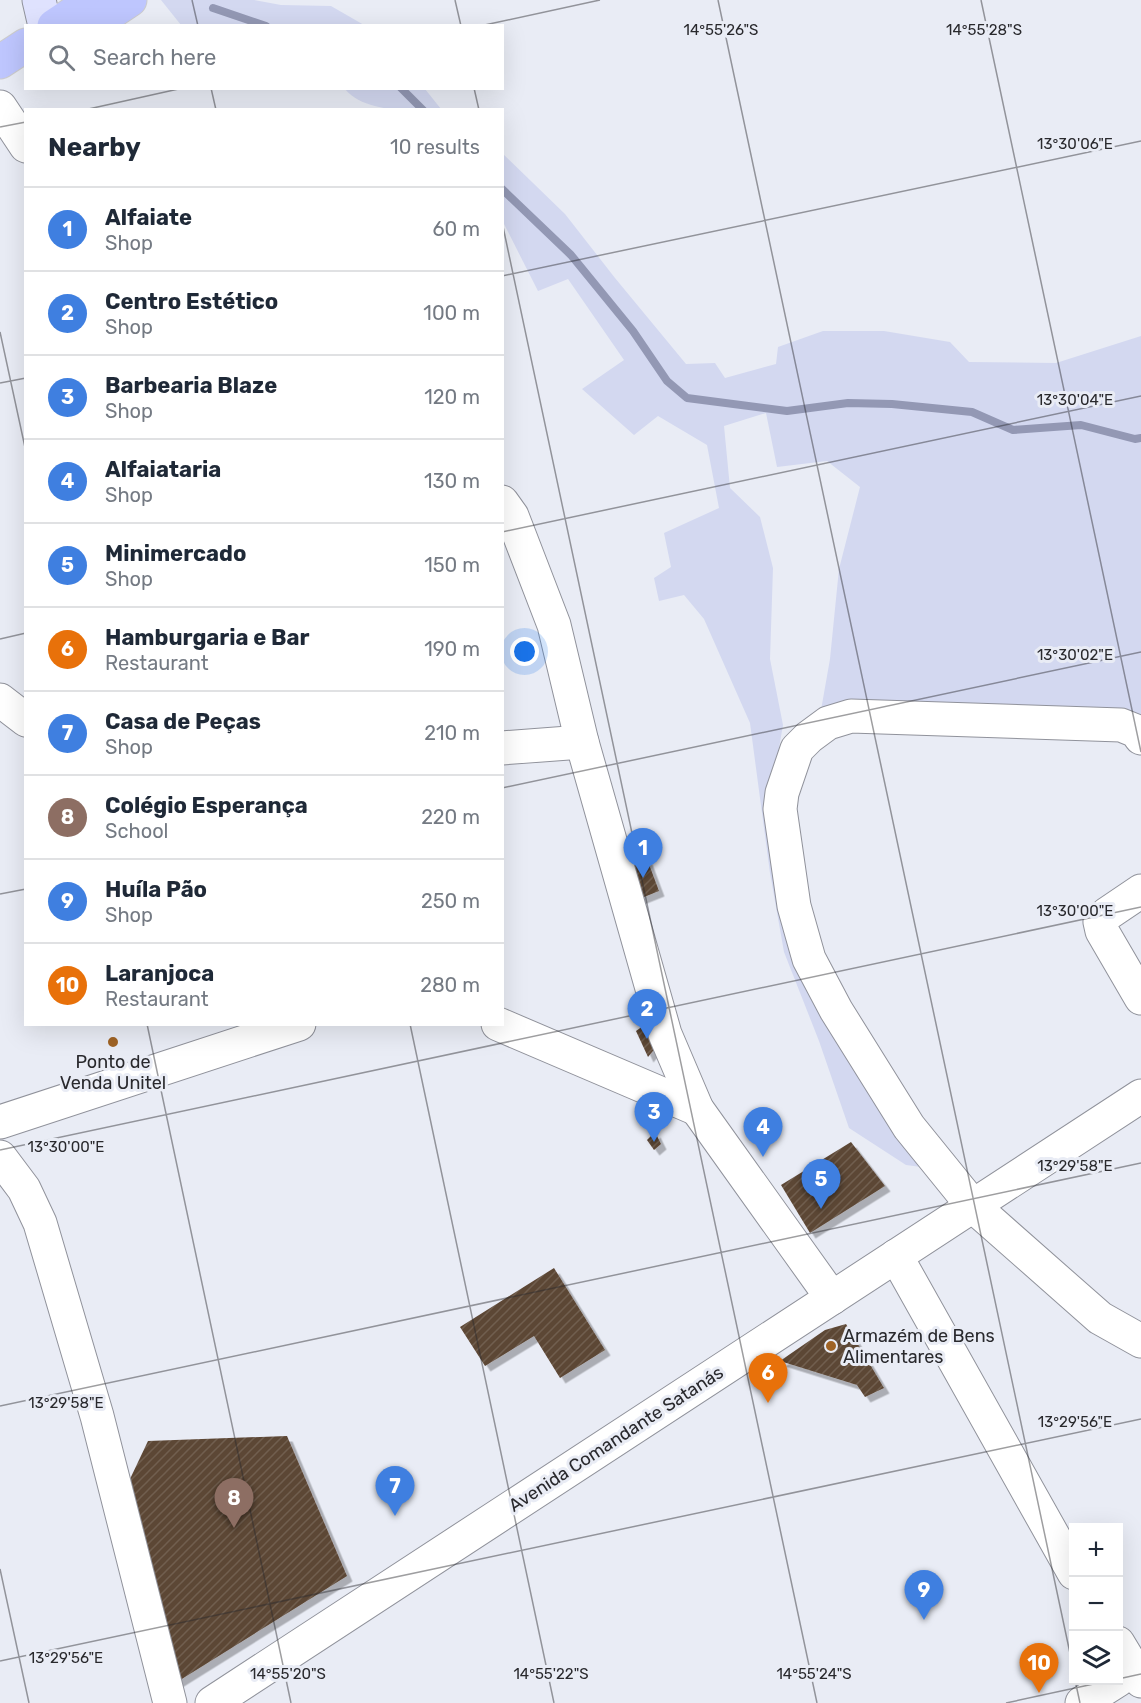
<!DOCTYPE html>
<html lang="en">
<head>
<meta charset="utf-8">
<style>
  body { margin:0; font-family:Rubik,sans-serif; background:#f2f2f3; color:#1f2937 }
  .controls { position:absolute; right:18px; bottom:18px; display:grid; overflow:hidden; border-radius:0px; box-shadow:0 6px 24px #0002 }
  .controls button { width:54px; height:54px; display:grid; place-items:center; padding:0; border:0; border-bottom:2px solid #e0e1e3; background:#fff; color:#1f2937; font:30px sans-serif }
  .you { position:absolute; left:525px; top:652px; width:21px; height:21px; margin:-15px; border:4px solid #fff; border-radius:50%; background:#1a73e8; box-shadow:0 0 0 9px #1a73e833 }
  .badge { display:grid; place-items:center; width:39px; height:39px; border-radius:50%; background:#d93025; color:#fff; font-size:20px; font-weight:700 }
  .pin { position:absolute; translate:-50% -50px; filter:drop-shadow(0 2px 3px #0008) }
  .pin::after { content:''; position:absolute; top:32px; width:21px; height:18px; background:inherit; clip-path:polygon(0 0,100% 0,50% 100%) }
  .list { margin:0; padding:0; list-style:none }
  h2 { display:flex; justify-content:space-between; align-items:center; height:78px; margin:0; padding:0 24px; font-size:26px }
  h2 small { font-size:20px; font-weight:400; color:#747a83 }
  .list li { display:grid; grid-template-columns:39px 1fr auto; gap:18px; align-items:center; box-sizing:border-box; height:84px; padding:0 24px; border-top:2px solid #e0e1e3 }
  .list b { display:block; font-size:22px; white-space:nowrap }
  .list p { margin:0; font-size:20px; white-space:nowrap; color:#747a83 }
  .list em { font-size:20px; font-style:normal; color:#747a83 }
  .icon { flex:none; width:33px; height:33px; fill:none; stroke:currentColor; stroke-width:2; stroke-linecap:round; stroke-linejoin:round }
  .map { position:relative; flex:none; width:1141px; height:1703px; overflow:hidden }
  .search { position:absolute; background:#fff; box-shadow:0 6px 24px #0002; left:24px; top:24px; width:480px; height:66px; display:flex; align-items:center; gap:15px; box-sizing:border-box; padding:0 21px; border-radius:0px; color:#747a83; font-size:22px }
  .panel { position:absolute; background:#fff; box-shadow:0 6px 24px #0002; left:24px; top:108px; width:480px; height:918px; border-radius:0px }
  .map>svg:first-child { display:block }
</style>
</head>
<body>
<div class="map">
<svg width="1141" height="1703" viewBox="0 0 1141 1703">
  <defs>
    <pattern id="building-hatch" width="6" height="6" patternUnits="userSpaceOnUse" patternTransform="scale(1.5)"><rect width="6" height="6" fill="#5c4634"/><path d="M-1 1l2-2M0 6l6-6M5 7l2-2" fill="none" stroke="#705e50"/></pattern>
    <filter id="shadow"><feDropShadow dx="5.5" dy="5.5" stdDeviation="0" flood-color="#0004"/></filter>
  </defs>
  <rect width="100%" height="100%" fill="#e9ecf5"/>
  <g fill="#d3d8f0">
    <polygon points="161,0 254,0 281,5 331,6 364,25 181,25"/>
    <path d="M345,89H425L441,109C412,110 366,114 345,89Z"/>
    <polygon points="502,153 565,214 615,278 686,364 715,363 725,378 776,364 778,347 823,331 884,331 950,342 969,362 1056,363 1141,336 1141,733 821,710 830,659 839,569 860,487 827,461 777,467 766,413 724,426 730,488 760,517 773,568 770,659 783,725 773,782 794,906 944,1170 906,1165 849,1128 819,1041 784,952 770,873 750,723 704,619 684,595 659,601 654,578 671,567 664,533 719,508 707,445 658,416 634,435 582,389 624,360 568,279 538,291 503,222"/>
  </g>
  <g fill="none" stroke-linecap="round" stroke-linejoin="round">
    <g stroke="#9398b4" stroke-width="8">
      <polyline points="213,8 266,26"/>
      <polyline points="401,88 423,110"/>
      <polyline points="502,189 571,255 633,331 667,381 687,398 787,411 848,403 892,404 972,412 1013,430 1081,425 1135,439 1141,438"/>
    </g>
  </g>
  <g fill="url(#building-hatch)" filter="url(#shadow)">
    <polygon points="647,859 659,891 639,899 627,864"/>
    <polygon points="650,1021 657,1046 648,1057 636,1031"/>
    <polygon points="655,1132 661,1144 654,1150 647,1140"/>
    <polygon points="851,1142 885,1186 810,1233 781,1185"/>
    <polygon points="554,1268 605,1350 560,1378 534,1336 485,1366 460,1327"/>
    <polygon points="846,1324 884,1388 865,1397 857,1385 780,1361 825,1330"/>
    <polygon points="287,1436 347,1576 177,1682 130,1479 148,1441"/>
  </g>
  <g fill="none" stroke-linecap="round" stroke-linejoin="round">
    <defs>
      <g id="minor">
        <polyline points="0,107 26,146"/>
        <polyline points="502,502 512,516 554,625 582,742 665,1034 697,1109 832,1298"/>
        <polyline points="0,700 26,720"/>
        <polyline points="1141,738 1136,731 1121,725 851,716 828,723 809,737 797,749 782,793 780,809 794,906 809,959 836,1010 909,1127 973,1206 1100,1318 1141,1341"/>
        <polyline points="502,748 582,742"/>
        <polyline points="1141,891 1107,914 1100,922 1102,931 1141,998"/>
        <polyline points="498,1024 697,1109"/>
        <polyline points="0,1122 299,1024"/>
        <polyline points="0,1157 24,1189 40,1223 97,1416 170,1703"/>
        <polyline points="896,1256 1074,1573"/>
        <polyline points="1118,1643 1141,1681"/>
        <polyline points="1082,1703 1118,1680"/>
      </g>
      <polyline id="tertiary" points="212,1703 1141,1096"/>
      <polyline id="secondary" points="39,0 45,26"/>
      <g id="primary">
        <polyline points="54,26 93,0"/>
        <polyline points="91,26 130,0"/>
        <polyline points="0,62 26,45"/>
      </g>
    </defs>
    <use href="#minor" stroke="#90929b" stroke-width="35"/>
    <use href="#tertiary" stroke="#90929b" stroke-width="35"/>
    <use href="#secondary" stroke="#90929b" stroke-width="35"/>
    <use href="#primary" stroke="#cccccd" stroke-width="35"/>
    <use href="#minor" stroke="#fff" stroke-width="33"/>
    <use href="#tertiary" stroke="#fff" stroke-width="33"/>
    <use href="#secondary" stroke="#dfe2fe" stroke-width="33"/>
    <use href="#primary" stroke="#bec6fe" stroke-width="33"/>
  </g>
  <path fill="none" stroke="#29292d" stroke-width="1.5" stroke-opacity="0.45" d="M192,0L198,26M455,0L461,26M718,0L1074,1672M981,0L1141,752M480,26L600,0M211,88L216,110M474,88L479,110M84,110L183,88M0,127L26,122M502,222L817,1703M502,276L1141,141M0,332L26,452M0,383L26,378M502,532L1141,396M0,639L26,633M502,788L1141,652M0,894L26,889M147,1024L291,1703M410,1024L554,1703M0,1150L1141,907M0,1406L1141,1163M0,1569L29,1703M0,1661L1141,1419M1118,1679L1141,1674M1075,1680L1080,1703M1006,1703L1112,1680"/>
  <g fill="#9f6325" stroke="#e9ecf5" stroke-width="2">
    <circle cx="113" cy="1042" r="6"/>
    <circle cx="831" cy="1346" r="6"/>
  </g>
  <g text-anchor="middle" stroke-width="6" stroke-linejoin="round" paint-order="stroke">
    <g font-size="18" fill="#29292d" stroke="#e9ecf5">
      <text x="113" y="1068">Ponto de<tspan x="113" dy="21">Venda Unitel</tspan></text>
      <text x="843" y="1342" text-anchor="start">Armazém de Bens<tspan x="843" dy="21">Alimentares</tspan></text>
    </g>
    <g font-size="18" fill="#29292d" stroke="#e9ecf5">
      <text transform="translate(616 1439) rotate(-33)" y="6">Avenida Comandante Satanás</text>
    </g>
  </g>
  <g font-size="15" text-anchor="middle" fill="#29292d" stroke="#e9ecf5" stroke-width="6" stroke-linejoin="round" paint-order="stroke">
    <text x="721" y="35">14°55'26"S</text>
    <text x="984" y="35">14°55'28"S</text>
    <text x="1075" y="149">13°30'06"E</text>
    <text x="1075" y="405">13°30'04"E</text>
    <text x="1075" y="660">13°30'02"E</text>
    <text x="1075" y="916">13°30'00"E</text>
    <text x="66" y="1152">13°30'00"E</text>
    <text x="1075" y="1171">13°29'58"E</text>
    <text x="66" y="1408">13°29'58"E</text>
    <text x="1075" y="1427">13°29'56"E</text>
    <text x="66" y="1663">13°29'56"E</text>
    <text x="288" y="1679">14°55'20"S</text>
    <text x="551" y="1679">14°55'22"S</text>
    <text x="814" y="1679">14°55'24"S</text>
  </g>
</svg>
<div class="controls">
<button>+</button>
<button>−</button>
<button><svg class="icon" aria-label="layers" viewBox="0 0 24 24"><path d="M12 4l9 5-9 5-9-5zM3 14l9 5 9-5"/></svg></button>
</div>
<div class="you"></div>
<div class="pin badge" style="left:643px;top:878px;background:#3f7fe0">1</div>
<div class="pin badge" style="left:647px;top:1039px;background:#3f7fe0">2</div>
<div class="pin badge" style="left:654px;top:1142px;background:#3f7fe0">3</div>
<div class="pin badge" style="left:763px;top:1157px;background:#3f7fe0">4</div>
<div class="pin badge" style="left:821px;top:1209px;background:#3f7fe0">5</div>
<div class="pin badge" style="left:768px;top:1403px;background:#e8710a">6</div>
<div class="pin badge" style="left:395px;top:1516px;background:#3f7fe0">7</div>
<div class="pin badge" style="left:234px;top:1528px;background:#8d6e63">8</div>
<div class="pin badge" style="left:924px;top:1620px;background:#3f7fe0">9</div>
<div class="pin badge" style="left:1039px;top:1693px;background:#e8710a">10</div>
<div class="search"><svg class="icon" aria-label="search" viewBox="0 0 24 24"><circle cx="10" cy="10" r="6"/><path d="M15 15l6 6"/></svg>Search here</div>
<section class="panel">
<h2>Nearby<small>10 results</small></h2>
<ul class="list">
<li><span class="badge" style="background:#3f7fe0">1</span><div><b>Alfaiate</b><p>Shop</p></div><em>60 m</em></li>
<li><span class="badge" style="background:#3f7fe0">2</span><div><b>Centro Estético</b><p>Shop</p></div><em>100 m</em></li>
<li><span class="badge" style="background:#3f7fe0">3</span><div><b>Barbearia Blaze</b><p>Shop</p></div><em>120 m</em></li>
<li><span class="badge" style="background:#3f7fe0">4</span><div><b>Alfaiataria</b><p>Shop</p></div><em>130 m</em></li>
<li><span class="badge" style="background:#3f7fe0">5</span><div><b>Minimercado</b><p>Shop</p></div><em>150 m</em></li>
<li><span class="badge" style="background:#e8710a">6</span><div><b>Hamburgaria e Bar</b><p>Restaurant</p></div><em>190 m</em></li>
<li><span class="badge" style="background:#3f7fe0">7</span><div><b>Casa de Peças</b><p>Shop</p></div><em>210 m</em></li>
<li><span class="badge" style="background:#8d6e63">8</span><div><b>Colégio Esperança</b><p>School</p></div><em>220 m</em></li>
<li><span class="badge" style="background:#3f7fe0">9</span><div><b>Huíla Pão</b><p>Shop</p></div><em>250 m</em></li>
<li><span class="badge" style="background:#e8710a">10</span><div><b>Laranjoca</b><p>Restaurant</p></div><em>280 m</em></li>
</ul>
</section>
</div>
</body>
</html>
